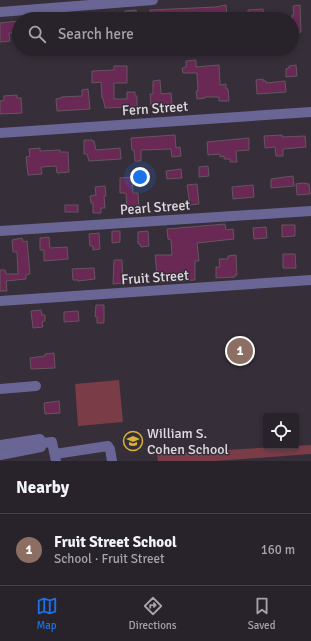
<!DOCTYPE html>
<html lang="en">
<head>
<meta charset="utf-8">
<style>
  body { margin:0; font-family:Signika,sans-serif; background:#342f37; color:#f1f3f6 }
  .controls { position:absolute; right:12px; bottom:12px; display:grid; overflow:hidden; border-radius:4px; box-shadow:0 2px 6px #0003 }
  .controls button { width:36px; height:36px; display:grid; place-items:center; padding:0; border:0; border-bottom:1px solid #443f47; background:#28222b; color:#f1f3f6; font:20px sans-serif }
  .you { position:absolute; left:140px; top:177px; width:14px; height:14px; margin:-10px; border:3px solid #fff; border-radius:50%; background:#1a73e8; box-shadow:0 0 0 6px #1a73e833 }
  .badge { display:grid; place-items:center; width:26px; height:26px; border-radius:50%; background:#1a73e8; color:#fff; font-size:13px; font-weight:700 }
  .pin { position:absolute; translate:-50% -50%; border:2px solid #fff; box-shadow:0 1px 4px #0006 }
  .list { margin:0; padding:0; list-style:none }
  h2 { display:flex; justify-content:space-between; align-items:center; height:52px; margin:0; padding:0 16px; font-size:17px }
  h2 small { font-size:13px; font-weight:400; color:#a5a4a9 }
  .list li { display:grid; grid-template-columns:26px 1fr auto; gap:12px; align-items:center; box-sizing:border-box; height:72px; padding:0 16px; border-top:1px solid #443f47 }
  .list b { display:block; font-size:15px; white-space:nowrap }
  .list p { margin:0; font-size:13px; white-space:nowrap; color:#a5a4a9 }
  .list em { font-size:13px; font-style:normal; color:#a5a4a9 }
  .icon { flex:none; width:22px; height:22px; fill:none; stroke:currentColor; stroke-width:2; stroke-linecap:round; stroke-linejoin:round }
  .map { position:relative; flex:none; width:311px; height:461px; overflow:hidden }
  .search { position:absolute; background:#28222b; box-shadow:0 2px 6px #0003; left:12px; right:12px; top:12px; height:44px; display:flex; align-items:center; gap:10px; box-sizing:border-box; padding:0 14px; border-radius:22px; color:#a5a4a9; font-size:15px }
  .sheet { height:124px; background:#28222b }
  nav { display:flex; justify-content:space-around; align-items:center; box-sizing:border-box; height:56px; border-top:1px solid #443f47; background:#28222b; font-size:11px; color:#a5a4a9 }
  nav a { display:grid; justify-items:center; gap:2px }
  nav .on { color:#1a73e8 }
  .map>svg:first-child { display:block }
</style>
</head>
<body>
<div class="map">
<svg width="311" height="461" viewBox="0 0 311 461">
  <rect width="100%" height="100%" fill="#362e39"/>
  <g fill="#7a3d48">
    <polygon points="119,380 123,422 78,426 75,384"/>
    <polygon points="311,445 311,454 216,461 158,461 157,454"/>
  </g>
  <g fill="#692954" stroke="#65565f">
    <polygon points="226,5 227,18 150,19 150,10 216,7"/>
    <polygon points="300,5 301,32 292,33 292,15 294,15 293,6"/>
    <polygon points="263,9 264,19 248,19 248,10"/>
    <polygon points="136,10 137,19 126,19 125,11"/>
    <polygon points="19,21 19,33 9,33 10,41 0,42 0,23"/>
    <polygon points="196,60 196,67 219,65 220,85 226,84 226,89 228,89 229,101 219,101 219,97 205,97 205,98 197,99 196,91 198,91 197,73 183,73 182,68 186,67 186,61"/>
    <polygon points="296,65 297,76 286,77 286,69 289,68 289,66"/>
    <polygon points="114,66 127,66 127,83 114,83 114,99 127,99 127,92 135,92 135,96 137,96 137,109 129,109 126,107 105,108 103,98 102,98 101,82 92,83 92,71 114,70"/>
    <polygon points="263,79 263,81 266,81 266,83 285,81 286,92 257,94 256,80"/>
    <polygon points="160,80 161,94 171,93 172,104 151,106 150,94 153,94 153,81"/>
    <polygon points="88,89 90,109 57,111 56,99 61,98 61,97 82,96 82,90"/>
    <polygon points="17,95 17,98 21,98 22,113 0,114 0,101 4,100 4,96"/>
    <polygon points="175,135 176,148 180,147 181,156 172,157 171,149 141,150 141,161 135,161 134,150 132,150 131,138"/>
    <polygon points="282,135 282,137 305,136 306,147 283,149 283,156 276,156 275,147 265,148 264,136"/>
    <polygon points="249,138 249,150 236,151 237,162 230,162 230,159 224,159 224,156 220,157 220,154 208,155 207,142"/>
    <polygon points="84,140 92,140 92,141 94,141 96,150 120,148 121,159 89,161 87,154 84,154"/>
    <polygon points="40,148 40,151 60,150 60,152 68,152 69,172 57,173 56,166 41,167 42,174 28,175 26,157 30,156 29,149"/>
    <polygon points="208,166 209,176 199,177 199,167"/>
    <polygon points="181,169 182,178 167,179 166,171"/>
    <polygon points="293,176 294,186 271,188 271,179"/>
    <polygon points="132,177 133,193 138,193 139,210 127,211 126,193 120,193 120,178"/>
    <polygon points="303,183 309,184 310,194 297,195 296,184"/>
    <polygon points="197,184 199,204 190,205 187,185"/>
    <polygon points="253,185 254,197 233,199 232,187"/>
    <polygon points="105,186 106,196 104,196 105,208 101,208 101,213 93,213 93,203 91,203 90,196 96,195 95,187"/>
    <rect x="65" y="205" width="13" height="7"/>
    <polygon points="225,224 226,230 233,229 234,239 197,243 199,261 195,261 195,280 160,282 160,273 157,274 155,255 172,255 171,240 168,239 167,229"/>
    <polygon points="282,225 295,225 295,236 282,237"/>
    <polygon points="266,227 267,238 254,239 253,228"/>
    <polygon points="112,231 120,231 120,242 112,243"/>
    <polygon points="148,231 149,246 141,247 140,244 138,244 138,232"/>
    <polygon points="99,233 100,249 93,250 93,246 90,246 89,234"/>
    <polygon points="49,237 50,248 67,247 68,259 44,261 44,250 40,250 40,238"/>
    <polygon points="22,238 23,242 27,241 30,274 26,275 26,279 6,281 7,291 0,291 0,270 5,270 6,274 18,274 17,252 13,252 12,240"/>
    <polygon points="283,254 295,254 296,268 283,268"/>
    <polygon points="236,255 237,275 235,275 235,277 216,278 216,267 220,267 219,259 228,259 228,256"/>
    <polygon points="114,260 122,260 123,283 113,284"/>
    <polygon points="94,268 95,279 78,281 78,280 73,280 72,269"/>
    <polygon points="96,305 104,305 104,323 97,323 97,317 95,317"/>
    <polygon points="41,310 42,315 45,315 45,321 42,322 43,327 33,328 31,311"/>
    <polygon points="78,311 79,321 64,322 64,312"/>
    <polygon points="54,353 55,368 31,369 30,358 45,356 45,354"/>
    <polygon points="59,401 60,413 45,414 44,403"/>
  </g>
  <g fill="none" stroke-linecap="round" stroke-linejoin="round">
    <g stroke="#696595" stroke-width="10">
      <polyline points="0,12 153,0"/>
      <polyline points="0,133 311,112"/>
      <polyline points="0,231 311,211"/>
      <polyline points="0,301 311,280"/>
      <polyline points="0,389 36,386"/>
      <polyline points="0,445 40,439 42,443 52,442 56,461"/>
      <polyline points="55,454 108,446 110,449 112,461"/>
      <polyline points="0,455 41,447 42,443"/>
    </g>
  </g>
  <defs>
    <symbol id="school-ring" viewBox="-11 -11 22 22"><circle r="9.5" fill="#362e39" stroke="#d9b334" stroke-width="1.5"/><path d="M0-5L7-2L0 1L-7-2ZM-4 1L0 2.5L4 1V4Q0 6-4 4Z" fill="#d9b334"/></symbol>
  </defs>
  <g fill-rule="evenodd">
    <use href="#school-ring" x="122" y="430" width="22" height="22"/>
  </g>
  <g text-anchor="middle" stroke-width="3" stroke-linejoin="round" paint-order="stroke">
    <g font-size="14" fill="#e0dbe2" stroke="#362e39">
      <text transform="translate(155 108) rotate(-4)" y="5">Fern Street</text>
      <text transform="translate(155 207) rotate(-4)" y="5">Pearl Street</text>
      <text transform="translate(155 277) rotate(-4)" y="5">Fruit Street</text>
    </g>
    <g font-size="14" fill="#e0dbe2" stroke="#362e39" text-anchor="start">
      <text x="147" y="438">William S.<tspan x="147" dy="16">Cohen School</tspan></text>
    </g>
  </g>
</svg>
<div class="controls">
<button><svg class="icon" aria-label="locate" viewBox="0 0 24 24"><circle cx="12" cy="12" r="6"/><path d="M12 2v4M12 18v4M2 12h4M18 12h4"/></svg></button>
</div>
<div class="you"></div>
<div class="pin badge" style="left:240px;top:351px;background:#8d6e63">1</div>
<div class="search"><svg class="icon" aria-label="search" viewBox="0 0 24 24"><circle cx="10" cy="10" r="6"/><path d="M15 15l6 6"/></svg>Search here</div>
</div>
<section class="sheet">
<h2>Nearby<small></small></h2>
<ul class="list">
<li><span class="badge" style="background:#8d6e63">1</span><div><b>Fruit Street School</b><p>School · Fruit Street</p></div><em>160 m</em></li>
</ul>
</section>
<nav>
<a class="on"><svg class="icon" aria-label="map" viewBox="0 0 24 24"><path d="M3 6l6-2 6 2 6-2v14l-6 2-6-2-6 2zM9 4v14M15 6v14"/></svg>Map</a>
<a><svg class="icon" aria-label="directions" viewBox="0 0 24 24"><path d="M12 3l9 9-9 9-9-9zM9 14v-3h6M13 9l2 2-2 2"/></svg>Directions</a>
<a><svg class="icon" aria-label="saved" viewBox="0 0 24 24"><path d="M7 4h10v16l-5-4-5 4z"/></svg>Saved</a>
</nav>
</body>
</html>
